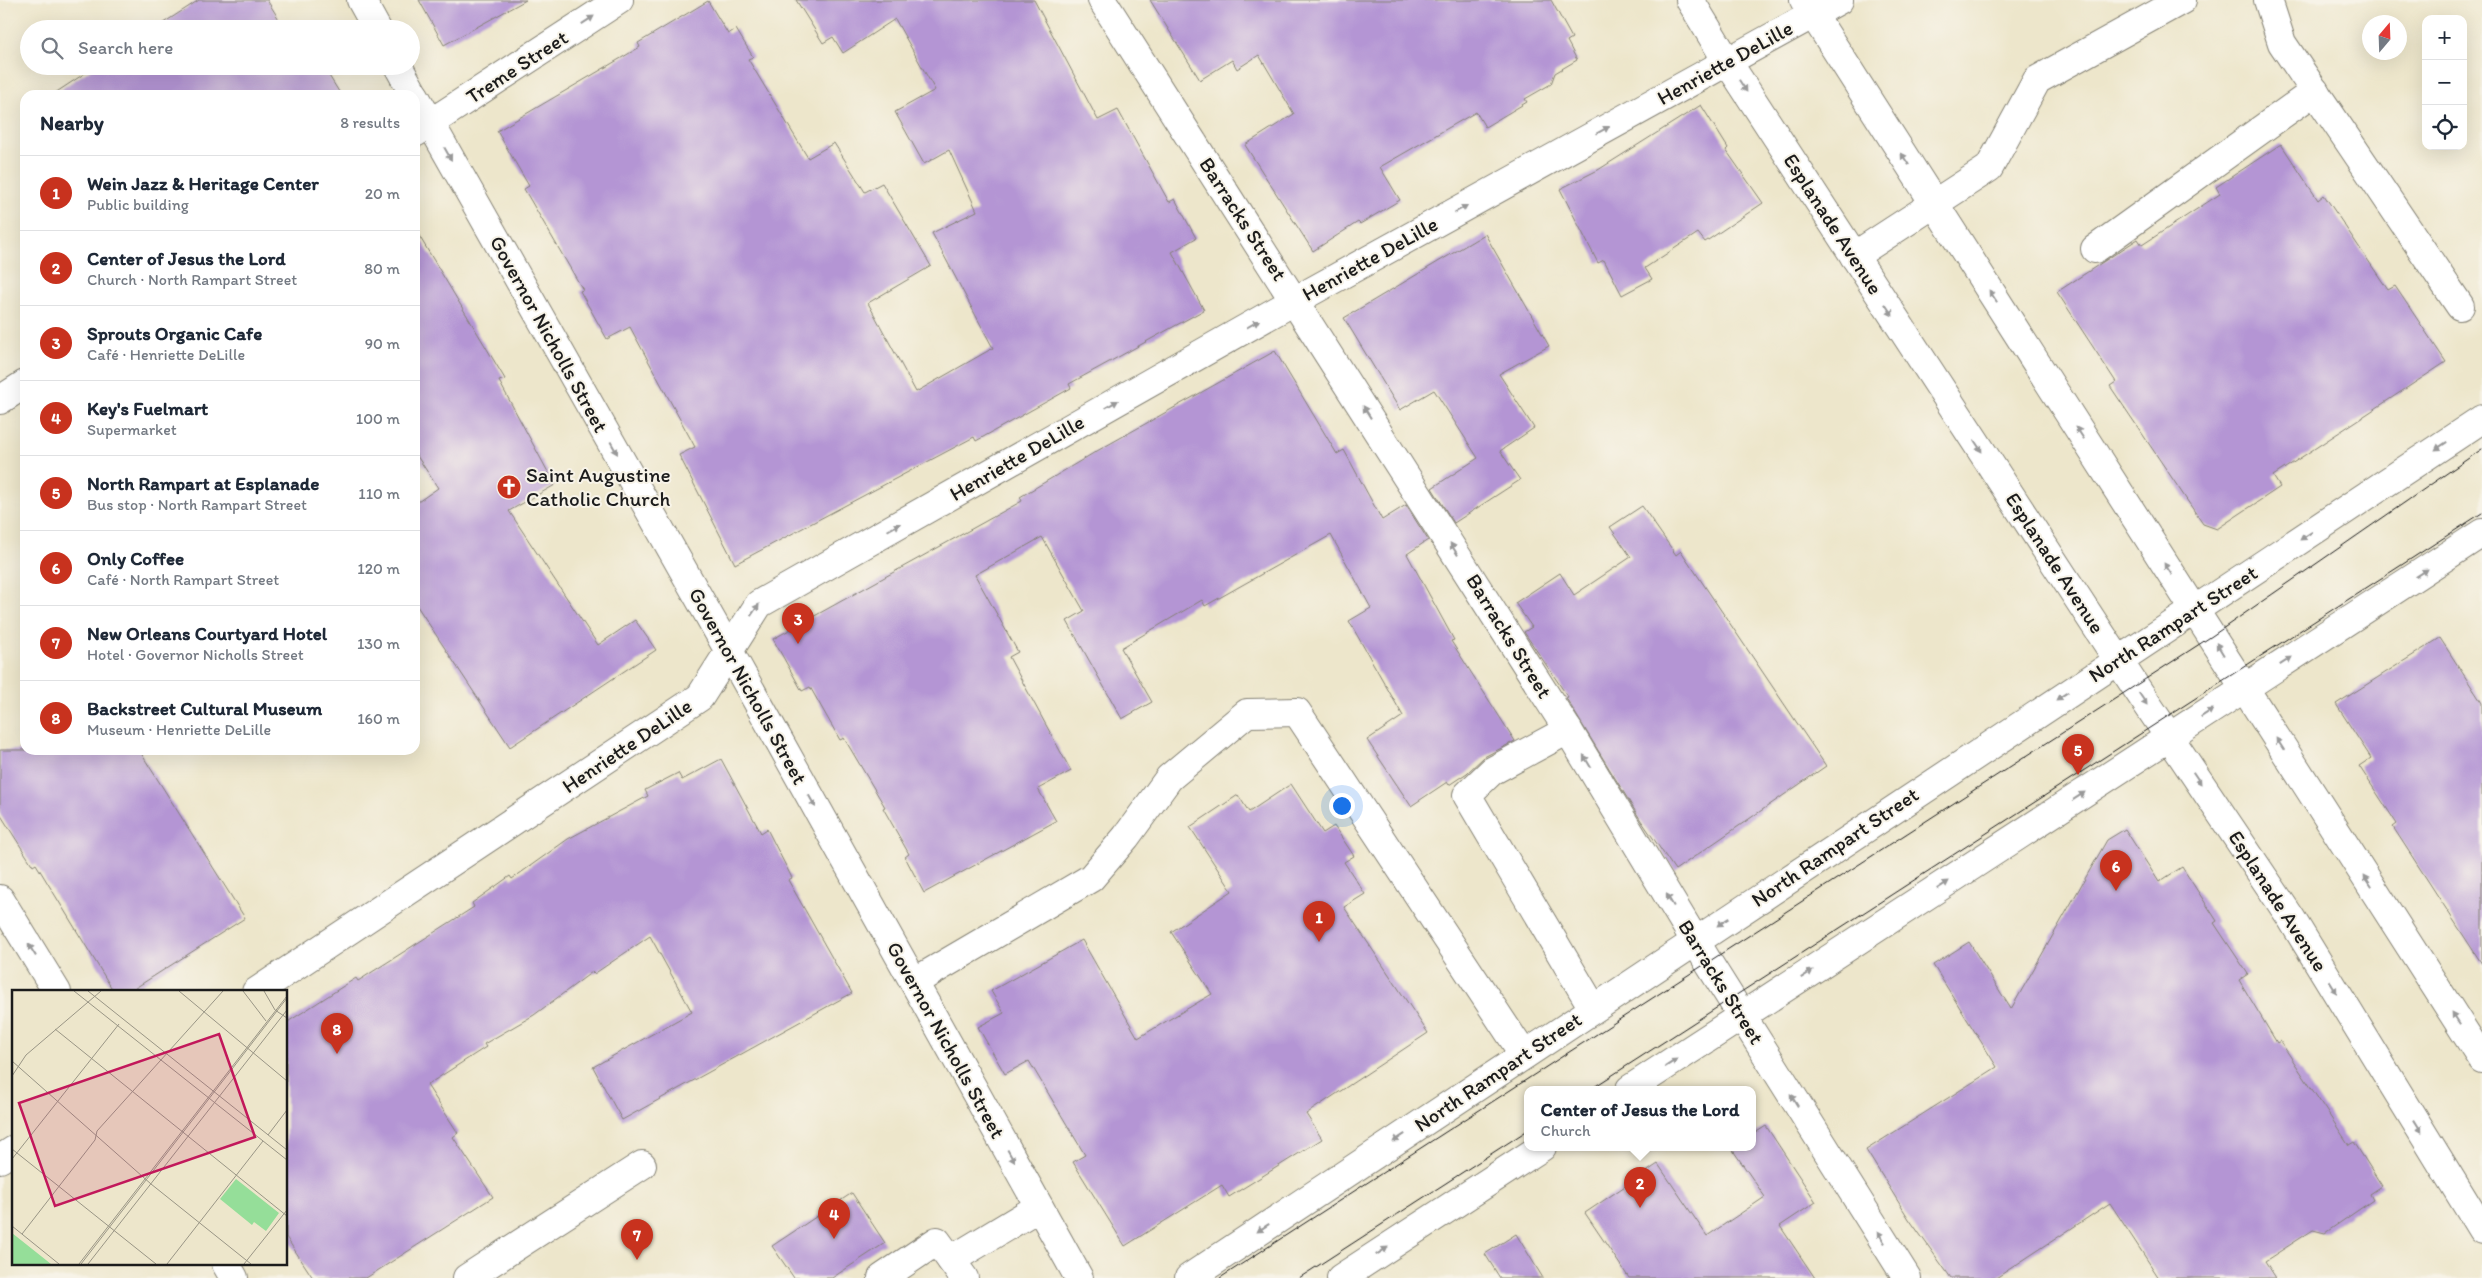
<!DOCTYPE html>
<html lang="en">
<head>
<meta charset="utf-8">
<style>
  body { margin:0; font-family:Itim,sans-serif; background:#f2f2f3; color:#1f2937 }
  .controls { position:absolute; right:15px; top:15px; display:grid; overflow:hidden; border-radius:10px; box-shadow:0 5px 20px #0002 }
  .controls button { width:45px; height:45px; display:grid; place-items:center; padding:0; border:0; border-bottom:1px solid #e0e1e3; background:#fff; color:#1f2937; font:25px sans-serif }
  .compass { position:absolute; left:2362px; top:15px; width:45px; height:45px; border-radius:50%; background:#fff; box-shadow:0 5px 20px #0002; rotate:19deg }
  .you { position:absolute; left:1341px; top:805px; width:18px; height:18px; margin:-12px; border:4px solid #fff; border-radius:50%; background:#1a73e8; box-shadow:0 0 0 8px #1a73e833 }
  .badge { display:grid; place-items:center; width:32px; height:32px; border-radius:50%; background:#c8321e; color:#fff; font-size:16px; font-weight:700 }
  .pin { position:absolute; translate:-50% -41px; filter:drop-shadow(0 1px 2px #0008) }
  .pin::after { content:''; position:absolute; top:26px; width:18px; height:15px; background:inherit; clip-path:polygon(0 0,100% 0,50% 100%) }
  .popup { position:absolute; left:1524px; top:1086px; width:232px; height:65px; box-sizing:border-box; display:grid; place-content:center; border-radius:10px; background:#fff; filter:drop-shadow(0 1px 4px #0005); font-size:16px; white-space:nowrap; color:#747a83 }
  .popup b { font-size:19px; color:#1f2937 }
  .popup::after { content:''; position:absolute; left:50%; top:100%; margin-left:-10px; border:10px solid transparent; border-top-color:#fff }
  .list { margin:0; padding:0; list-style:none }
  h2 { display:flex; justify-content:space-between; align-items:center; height:65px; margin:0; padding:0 20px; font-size:21px }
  h2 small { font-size:16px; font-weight:400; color:#747a83 }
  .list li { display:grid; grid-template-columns:32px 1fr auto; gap:15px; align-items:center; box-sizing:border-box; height:75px; padding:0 20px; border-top:1px solid #e0e1e3 }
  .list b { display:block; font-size:19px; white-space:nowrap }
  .list p { margin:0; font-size:16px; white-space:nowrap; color:#747a83 }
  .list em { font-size:16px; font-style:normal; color:#747a83 }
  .icon { flex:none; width:28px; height:28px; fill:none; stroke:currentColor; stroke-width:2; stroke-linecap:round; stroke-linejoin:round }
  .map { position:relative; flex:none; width:2482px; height:1278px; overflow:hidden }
  .search { position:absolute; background:#fff; box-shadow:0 5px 20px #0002; left:20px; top:20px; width:400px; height:55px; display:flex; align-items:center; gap:12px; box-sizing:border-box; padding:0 18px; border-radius:28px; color:#747a83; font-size:19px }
  .panel { position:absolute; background:#fff; box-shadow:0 5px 20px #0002; left:20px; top:90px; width:400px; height:665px; border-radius:15px }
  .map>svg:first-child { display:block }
</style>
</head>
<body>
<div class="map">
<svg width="2482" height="1278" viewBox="0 0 2482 1278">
  <rect width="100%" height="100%" fill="#f7f3e8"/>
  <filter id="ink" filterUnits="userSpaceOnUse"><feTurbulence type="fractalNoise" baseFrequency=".02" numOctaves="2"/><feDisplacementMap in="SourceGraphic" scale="10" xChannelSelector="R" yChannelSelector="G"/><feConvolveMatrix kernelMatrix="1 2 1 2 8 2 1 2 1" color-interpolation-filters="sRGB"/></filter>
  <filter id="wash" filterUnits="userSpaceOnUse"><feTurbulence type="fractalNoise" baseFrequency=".0096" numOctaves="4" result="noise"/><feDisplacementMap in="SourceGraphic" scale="20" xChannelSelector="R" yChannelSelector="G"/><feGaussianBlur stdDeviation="1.12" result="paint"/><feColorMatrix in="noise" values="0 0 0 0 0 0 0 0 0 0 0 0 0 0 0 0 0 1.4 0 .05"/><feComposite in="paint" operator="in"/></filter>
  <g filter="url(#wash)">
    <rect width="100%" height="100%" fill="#ede6cb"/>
    <g id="blocks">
      <g fill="#b495d4">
        <polygon points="199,0 267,0 285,29 154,29"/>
        <polygon points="419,0 526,0 444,45"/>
        <polygon points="796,0 1034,0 1098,120 1118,110 1169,202 1175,199 1196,238 1172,252 1204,310 1069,384 1071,388 976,441 974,437 735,564 679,455 695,447 630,327 607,339 580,291 583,290 524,189 529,186 497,131 640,47 638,43 708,1 728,34 736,29 753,57 748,59 808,158 834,143 865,192 882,183 931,266 868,303 916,392 993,348 932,233 977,211 949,150 924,164 895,112 935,90 895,19 843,53 833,37 823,43"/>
        <polygon points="1150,0 1551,0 1572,38 1567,41 1577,60 1555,73 1551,84 1525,99 1527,102 1485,127 1476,112 1380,167 1400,200 1360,224 1358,222 1313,251 1245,145 1294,114 1259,55 1237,69 1232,60 1200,80"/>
        <polygon points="96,66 323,66 341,95 52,95"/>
        <polygon points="1701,105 1728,148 1726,150 1763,203 1705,242 1698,233 1645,268 1652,279 1622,295 1604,260 1598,263 1560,189 1598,170"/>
        <polygon points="2281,144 2318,200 2324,195 2388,290 2395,286 2446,362 2273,476 2280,487 2217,529 2203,524 2110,386 2116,382 2057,292 2138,239 2142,245 2220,194 2216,187"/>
        <polygon points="415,229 505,379 499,381 555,485 509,511 598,645 635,620 656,650 510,747 415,603 415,504 438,488 415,453"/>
        <polygon points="1485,234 1549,346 1499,374 1534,428 1500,451 1520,480 1454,523 1432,488 1478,458 1434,390 1400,410 1344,318"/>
        <polygon points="1275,351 1337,454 1344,450 1382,520 1406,505 1428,540 1407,554 1454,640 1451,641 1515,741 1484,757 1467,773 1449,785 1447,782 1411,806 1367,740 1403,716 1349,621 1371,608 1331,535 1205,606 1202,600 1121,648 1152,702 1122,719 1067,621 1084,611 1042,537 975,575 1018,652 1009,657 1071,771 1038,789 1056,821 924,893 905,857 909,854 883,808 885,807 844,738 840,740 810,687 802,691 773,639 1022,501 1020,497 1097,451"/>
        <polygon points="1642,506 1676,555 1681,551 1826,766 1675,870 1640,819 1566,698 1568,697 1524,632 1532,627 1515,603 1560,573 1574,595 1631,557 1610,527"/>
        <polygon points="2440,638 2482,703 2482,964 2393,827 2397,824 2359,766 2371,758 2336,704"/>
        <polygon points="0,750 139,750 245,918 129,992 114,992 36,864 33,866 0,814"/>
        <polygon points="721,759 761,833 767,829 792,878 788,880 852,993 622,1120 593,1067 692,1012 650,936 594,974 592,972 534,1015 484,1044 486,1047 427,1085 458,1133 453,1137 493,1197 366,1278 313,1278 286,1237 286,1023 356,978 358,981 474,907 472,903 510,876 512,879 568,839 648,796 645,790 678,773 682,780"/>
        <polygon points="1291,784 1323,833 1334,826 1354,856 1344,862 1365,894 1344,907 1428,1033 1306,1114 1322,1139 1229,1197 1222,1185 1125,1246 1073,1162 1085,1155 1029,1061 1005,1074 978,1027 1004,1013 991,991 1082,940 1138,1038 1212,994 1171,932 1232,891 1190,827 1238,795 1249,812"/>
        <polygon points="2125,829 2159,882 2182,867 2217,921 2214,923 2248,974 2239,980 2277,1043 2280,1041 2349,1145 2354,1142 2382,1186 2370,1194 2373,1200 2325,1233 2313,1230 2265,1261 2276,1278 2159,1278 2110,1203 1996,1278 1951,1278 1909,1219 1866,1150 1997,1067 1933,965 1969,942 2011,1009 2107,840"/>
        <polygon points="1766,1126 1816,1202 1780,1226 1815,1278 1629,1278 1585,1213 1658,1164 1707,1236 1765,1197 1732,1149 1752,1147 1752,1135"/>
        <polygon points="852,1193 885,1243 832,1278 794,1278 772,1246"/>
        <polygon points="1516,1234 1543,1278 1500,1278 1485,1254"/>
      </g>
    </g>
  </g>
  <g filter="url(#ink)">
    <use href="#blocks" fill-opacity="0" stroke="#848174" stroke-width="1"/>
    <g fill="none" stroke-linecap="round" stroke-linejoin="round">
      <defs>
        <g id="minor">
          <polyline points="361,0 377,29"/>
          <polyline points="1102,0 1568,730 1708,962 1907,1278"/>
          <polyline points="1690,0 1727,61 2135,686 2291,918 2482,1230"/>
          <polyline points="1804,0 2482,1059"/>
          <polyline points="2268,0 2282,43 2460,306"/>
          <polyline points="398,66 414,95"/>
          <polyline points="415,96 729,651 1079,1278"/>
          <polyline points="415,133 619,0"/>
          <polyline points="2095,249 2315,91"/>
          <polyline points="1854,256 1989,168 2037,80 2182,0"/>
          <polyline points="0,400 25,384"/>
          <polyline points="1568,730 1492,771 1467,795 1593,1008"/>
          <polyline points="0,899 57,992"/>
          <polyline points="914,982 1091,878 1126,837 1169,778 1247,713 1297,712 1524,1055"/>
          <polyline points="256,992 700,697 759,604 1296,300 1839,0"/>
          <polyline points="0,1159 14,1150"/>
          <polyline points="951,1260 1039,1207"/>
          <polyline points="226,1264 234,1278"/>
          <polyline points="467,1278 642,1165"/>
          <polyline points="882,1278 937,1241 964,1278"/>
        </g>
        <g id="major">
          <polyline points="1630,1089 2482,533"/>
          <polyline points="1189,1278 2482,419"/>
          <polyline points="1341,1278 1542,1147"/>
        </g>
      </defs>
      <use href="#minor" stroke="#848174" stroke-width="30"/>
      <use href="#major" stroke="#848174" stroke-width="30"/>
      <use href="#minor" stroke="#fff" stroke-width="28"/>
      <use href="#major" stroke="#fff" stroke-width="28"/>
      <g stroke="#1c1c1c" stroke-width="1">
        <polyline points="1591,1089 2482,513"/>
        <polyline points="1220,1278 2212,636 2482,449"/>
        <polyline points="1299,1278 1528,1130"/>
      </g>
    </g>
    <defs><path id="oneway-solid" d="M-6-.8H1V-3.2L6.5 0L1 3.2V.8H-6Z" transform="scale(1.25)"/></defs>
    <g fill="#999">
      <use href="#oneway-solid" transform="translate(588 20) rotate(-33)"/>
      <use href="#oneway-solid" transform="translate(1743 86) rotate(57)"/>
      <use href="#oneway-solid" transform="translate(1603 130) rotate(-29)"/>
      <use href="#oneway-solid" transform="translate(448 154) rotate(61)"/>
      <use href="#oneway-solid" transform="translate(1905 159) rotate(-123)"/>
      <use href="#oneway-solid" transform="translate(1461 209) rotate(-29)"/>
      <use href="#oneway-solid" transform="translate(1993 296) rotate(-123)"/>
      <use href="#oneway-solid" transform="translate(1889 310) rotate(57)"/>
      <use href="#oneway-solid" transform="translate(1253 324) rotate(-30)"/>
      <use href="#oneway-solid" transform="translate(1112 404) rotate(-30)"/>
      <use href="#oneway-solid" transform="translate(1367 412) rotate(-122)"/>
      <use href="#oneway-solid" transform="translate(2080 433) rotate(-123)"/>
      <use href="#oneway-solid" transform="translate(1978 446) rotate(57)"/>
      <use href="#oneway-solid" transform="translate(2441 446) rotate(146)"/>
      <use href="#oneway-solid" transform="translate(614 448) rotate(61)"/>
      <use href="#oneway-solid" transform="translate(894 527) rotate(-30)"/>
      <use href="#oneway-solid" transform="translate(2306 536) rotate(146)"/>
      <use href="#oneway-solid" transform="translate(1454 549) rotate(-122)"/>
      <use href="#oneway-solid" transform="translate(2168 569) rotate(-123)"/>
      <use href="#oneway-solid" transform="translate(2422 573) rotate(-33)"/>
      <use href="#oneway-solid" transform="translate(755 610) rotate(-55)"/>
      <use href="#oneway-solid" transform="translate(2220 649) rotate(-121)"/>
      <use href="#oneway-solid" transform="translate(2286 661) rotate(-33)"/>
      <use href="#oneway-solid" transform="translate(2062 696) rotate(146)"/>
      <use href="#oneway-solid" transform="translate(2143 699) rotate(56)"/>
      <use href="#oneway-solid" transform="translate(2207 713) rotate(-33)"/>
      <use href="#oneway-solid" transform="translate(2280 744) rotate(-123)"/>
      <use href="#oneway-solid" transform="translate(1587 761) rotate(-121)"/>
      <use href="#oneway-solid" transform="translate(2197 778) rotate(56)"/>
      <use href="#oneway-solid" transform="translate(2079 796) rotate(-33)"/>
      <use href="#oneway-solid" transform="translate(812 801) rotate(61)"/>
      <use href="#oneway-solid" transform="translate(2368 881) rotate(-123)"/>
      <use href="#oneway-solid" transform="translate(1943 885) rotate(-33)"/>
      <use href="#oneway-solid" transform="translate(1670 900) rotate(-121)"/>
      <use href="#oneway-solid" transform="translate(1723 922) rotate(146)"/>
      <use href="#oneway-solid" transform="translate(32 950) rotate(-122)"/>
      <use href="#oneway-solid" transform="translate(1807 974) rotate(-33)"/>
      <use href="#oneway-solid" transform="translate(2333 987) rotate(58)"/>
      <use href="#oneway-solid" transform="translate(2456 1018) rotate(-123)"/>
      <use href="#oneway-solid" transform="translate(1671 1063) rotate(-33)"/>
      <use href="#oneway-solid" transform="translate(1794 1100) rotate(-122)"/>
      <use href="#oneway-solid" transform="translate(2418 1126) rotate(58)"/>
      <use href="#oneway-solid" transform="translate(1399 1138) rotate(146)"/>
      <use href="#oneway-solid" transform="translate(1011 1156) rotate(61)"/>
      <use href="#oneway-solid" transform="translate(1263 1228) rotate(146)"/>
      <use href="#oneway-solid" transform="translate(1881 1237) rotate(-122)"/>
      <use href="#oneway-solid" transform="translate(1382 1251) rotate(-33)"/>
    </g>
  </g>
  <defs>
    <symbol id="church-disc" viewBox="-11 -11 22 22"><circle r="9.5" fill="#c8321e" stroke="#f7f3e8"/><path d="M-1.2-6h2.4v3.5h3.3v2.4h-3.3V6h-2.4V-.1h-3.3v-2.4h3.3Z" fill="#fff"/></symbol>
  </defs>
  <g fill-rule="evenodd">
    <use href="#church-disc" x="495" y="473" width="28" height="28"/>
  </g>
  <g text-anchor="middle" stroke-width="4" stroke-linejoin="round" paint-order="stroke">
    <g font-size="21" fill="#1c1c1c" stroke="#f7f3e8">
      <text transform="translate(1725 63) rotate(-29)" y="7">Henriette DeLille</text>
      <text transform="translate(517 67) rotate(-33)" y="7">Treme Street</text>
      <text transform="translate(1243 219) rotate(57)" y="7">Barracks Street</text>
      <text transform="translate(1833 224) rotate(57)" y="7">Esplanade Avenue</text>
      <text transform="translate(1370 259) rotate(-29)" y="7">Henriette DeLille</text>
      <text transform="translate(549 334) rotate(61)" y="7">Governor Nicholls Street</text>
      <text transform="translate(1017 458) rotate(-30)" y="7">Henriette DeLille</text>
      <text transform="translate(2055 563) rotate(57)" y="7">Esplanade Avenue</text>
      <text transform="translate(2173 624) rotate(-33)" y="7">North Rampart Street</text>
      <text transform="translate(1509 636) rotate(58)" y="7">Barracks Street</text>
      <text transform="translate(748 686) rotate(61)" y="7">Governor Nicholls Street</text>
      <text transform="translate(627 746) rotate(-34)" y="7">Henriette DeLille</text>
      <text transform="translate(1835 847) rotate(-34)" y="7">North Rampart Street</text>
      <text transform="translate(2278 901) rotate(57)" y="7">Esplanade Avenue</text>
      <text transform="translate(1721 982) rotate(58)" y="7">Barracks Street</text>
      <text transform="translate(946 1040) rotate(61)" y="7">Governor Nicholls Street</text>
      <text transform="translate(1498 1072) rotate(-34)" y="7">North Rampart Street</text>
    </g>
    <g font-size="21" fill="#1c1c1c" stroke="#f7f3e8" text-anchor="start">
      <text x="526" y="482">Saint Augustine<tspan x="526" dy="24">Catholic Church</tspan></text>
    </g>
  </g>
  <g transform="translate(12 990)">
    <rect width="275" height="275" fill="#ede6cb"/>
    <path d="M224,189L267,223L254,241L242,232L240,235L208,209ZM0,243L39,274H0Z" fill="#95de99"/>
    <path fill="none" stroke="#999585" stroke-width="1" d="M62,1L275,170M76,1L275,160M167,1L275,91M231,1L254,31M252,1L263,20L275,28M43,39L275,226M0,71L139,194L239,274M0,86L14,65L89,1M256,145L275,120M0,159L144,274M0,169L107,34M0,236L47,274M10,244L83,150L85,141L211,1M67,274L275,6M69,274L275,8M76,274L275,20M155,274L251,151M232,274L275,220"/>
    <path fill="#c2185b" fill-opacity="0.15" stroke="#c2185b" stroke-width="2.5" d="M207,44L243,147L43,216L7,113Z"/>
    <rect width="275" height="275" fill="none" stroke="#1c1c1c" stroke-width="2.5"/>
  </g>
</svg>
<div class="controls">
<button>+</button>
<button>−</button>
<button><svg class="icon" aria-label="locate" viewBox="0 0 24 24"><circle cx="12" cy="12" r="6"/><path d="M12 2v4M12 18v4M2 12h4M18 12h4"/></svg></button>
</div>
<svg class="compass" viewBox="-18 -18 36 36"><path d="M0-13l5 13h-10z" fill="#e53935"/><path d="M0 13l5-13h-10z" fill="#747a83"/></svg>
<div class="you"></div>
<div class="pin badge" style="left:1319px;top:942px">1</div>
<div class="pin badge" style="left:1640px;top:1208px">2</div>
<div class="popup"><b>Center of Jesus the Lord</b>Church</div>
<div class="pin badge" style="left:798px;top:644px">3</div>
<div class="pin badge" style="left:834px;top:1239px">4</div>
<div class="pin badge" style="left:2078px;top:775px">5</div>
<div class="pin badge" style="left:2116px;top:891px">6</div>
<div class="pin badge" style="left:637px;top:1260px">7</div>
<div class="pin badge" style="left:337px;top:1054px">8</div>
<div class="search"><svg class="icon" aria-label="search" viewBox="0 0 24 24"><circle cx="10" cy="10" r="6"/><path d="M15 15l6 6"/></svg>Search here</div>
<section class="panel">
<h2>Nearby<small>8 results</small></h2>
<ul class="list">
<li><span class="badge">1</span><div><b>Wein Jazz &amp; Heritage Center</b><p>Public building</p></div><em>20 m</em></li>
<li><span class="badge">2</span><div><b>Center of Jesus the Lord</b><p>Church · North Rampart Street</p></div><em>80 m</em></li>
<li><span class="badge">3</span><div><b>Sprouts Organic Cafe</b><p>Café · Henriette DeLille</p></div><em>90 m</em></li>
<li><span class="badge">4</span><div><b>Key's Fuelmart</b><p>Supermarket</p></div><em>100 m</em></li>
<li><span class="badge">5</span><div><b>North Rampart at Esplanade</b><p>Bus stop · North Rampart Street</p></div><em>110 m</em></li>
<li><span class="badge">6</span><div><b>Only Coffee</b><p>Café · North Rampart Street</p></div><em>120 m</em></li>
<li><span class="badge">7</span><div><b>New Orleans Courtyard Hotel</b><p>Hotel · Governor Nicholls Street</p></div><em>130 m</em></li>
<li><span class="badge">8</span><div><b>Backstreet Cultural Museum</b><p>Museum · Henriette DeLille</p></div><em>160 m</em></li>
</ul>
</section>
</div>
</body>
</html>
